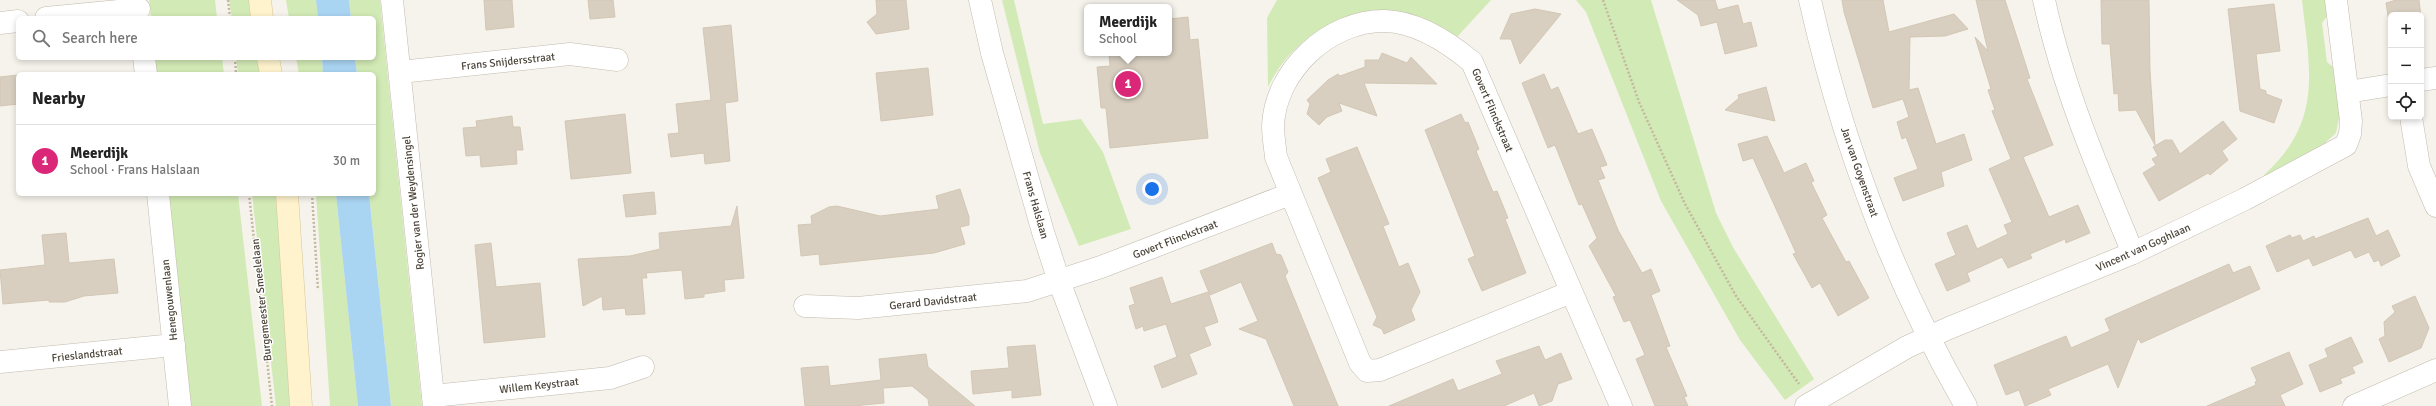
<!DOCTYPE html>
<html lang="en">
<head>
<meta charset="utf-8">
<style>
  body { margin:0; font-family:Signika,sans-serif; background:#f6f6f6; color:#222 }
  .controls { position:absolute; right:12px; top:12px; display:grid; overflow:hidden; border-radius:6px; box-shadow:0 2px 6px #0003 }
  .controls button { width:36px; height:36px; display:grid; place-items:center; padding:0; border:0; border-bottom:1px solid #e0e0e0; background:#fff; color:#222; font:20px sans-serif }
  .you { position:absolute; left:1152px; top:189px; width:14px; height:14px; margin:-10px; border:3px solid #fff; border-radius:50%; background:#1a73e8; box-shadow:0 0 0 6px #1a73e833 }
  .badge { display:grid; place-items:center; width:26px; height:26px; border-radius:50%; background:#db2777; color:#fff; font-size:13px; font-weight:700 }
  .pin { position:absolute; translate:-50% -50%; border:2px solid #fff; box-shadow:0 1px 4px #0006 }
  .popup { position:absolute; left:1084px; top:4px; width:88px; height:52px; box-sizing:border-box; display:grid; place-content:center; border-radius:6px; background:#fff; filter:drop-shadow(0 1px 3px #0005); font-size:13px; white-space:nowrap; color:#767676 }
  .popup b { font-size:15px; color:#222 }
  .popup::after { content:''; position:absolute; left:50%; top:100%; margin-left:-8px; border:8px solid transparent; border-top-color:#fff }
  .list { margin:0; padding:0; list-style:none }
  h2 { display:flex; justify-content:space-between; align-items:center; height:52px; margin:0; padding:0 16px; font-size:17px }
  h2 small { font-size:13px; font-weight:400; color:#767676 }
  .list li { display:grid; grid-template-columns:26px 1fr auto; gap:12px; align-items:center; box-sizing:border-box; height:72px; padding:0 16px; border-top:1px solid #e0e0e0 }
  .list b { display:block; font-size:15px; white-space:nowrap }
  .list p { margin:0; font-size:13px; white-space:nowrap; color:#767676 }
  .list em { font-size:13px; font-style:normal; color:#767676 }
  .icon { flex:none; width:22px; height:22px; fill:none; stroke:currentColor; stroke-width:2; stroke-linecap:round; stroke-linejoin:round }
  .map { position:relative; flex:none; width:2436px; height:406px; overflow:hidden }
  .search { position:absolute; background:#fff; box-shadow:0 2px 6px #0003; left:16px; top:16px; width:360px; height:44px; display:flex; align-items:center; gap:10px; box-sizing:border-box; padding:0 14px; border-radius:6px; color:#767676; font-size:15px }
  .panel { position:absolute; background:#fff; box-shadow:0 2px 6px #0003; left:16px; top:72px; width:360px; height:124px; border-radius:6px }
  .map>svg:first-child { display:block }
</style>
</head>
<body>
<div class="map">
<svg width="2436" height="406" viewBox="0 0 2436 406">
  <rect width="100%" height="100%" fill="#f6f3ec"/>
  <g fill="#d2eab5">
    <polygon points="149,0 215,0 217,18 151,18"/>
    <polygon points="229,0 250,0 253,18 232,18"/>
    <polygon points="286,0 316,0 318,18 289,18"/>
    <polygon points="349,0 380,0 422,406 391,406 369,194 374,194 374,74 357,74 355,58 374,58 374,18 351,18"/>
    <polygon points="1002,0 1014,0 1043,124 1081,119 1103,152 1131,229 1079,246 1040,153"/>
    <path d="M1277,0H1491L1456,38L1345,19C1309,32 1285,53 1268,87L1267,18Z"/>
    <polygon points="1576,0 1651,0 1716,213 1734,249 1814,379 1785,400 1740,340 1661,201 1586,12"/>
    <path d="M2302,0H2326L2328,15L2322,23L2327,62L2334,68L2340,118H2339L2336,133L2326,142L2327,145L2265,178L2264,175C2323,121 2310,71 2302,0Z"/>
    <polygon points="155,58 222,58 224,74 156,74"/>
    <polygon points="236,58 258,58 260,74 238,74"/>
    <polygon points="296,58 322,58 323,74 299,74"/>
    <polygon points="168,194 238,194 262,406 190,406"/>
    <polygon points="252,194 276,194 281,233 291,406 276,406"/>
    <polygon points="316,194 336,194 358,406 330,406"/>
  </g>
  <g fill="#a9d4f2">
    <polygon points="316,0 349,0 351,18 318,18"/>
    <polygon points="322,58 355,58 357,74 323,74"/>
    <polygon points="336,194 369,194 391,406 358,406"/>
  </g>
  <g fill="#d8cfc1" stroke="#d3c7b4">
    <polygon points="484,0 512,0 514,27 486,30"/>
    <polygon points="588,0 613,0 615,17 590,19"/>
    <polygon points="876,0 906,0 909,29 876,34 867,22 877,14"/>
    <polygon points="1677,0 1715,0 1718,10 1738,5 1743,24 1751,22 1757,46 1725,54 1717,22 1701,26 1698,15"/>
    <polygon points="1842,0 1883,0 1889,32 1954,14 1968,29 1945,36 1910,37 1909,90 1918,88 1936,144 1964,134 1972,160 1941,172 1944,186 1903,201 1894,178 1918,169 1906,137 1902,139 1897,122 1909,117 1903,99 1873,108 1844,12"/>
    <polygon points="1976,0 2005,0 2030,78 2027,79 2053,145 2023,157 2049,217 2078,205 2090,233 2066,243 2065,239 2030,254 2032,258 2008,268 2002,257 1967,273 1970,281 1947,291 1935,264 1956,255 1947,233 1967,225 1977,249 2008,234 2004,225 2012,222 1989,169 2011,159 1992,111 1995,110 1988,90 1991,89 1975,37 1988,51"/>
    <polygon points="2101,0 2149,0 2150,71 2155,145 2136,110 2119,111 2118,93 2114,94 2110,44 2102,44"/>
    <polygon points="2396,0 2419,0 2422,25 2421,15 2391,15 2390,29 2386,3"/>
    <polygon points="2274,4 2280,51 2256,54 2260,89 2266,91 2266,94 2282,100 2274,123 2240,111 2228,9"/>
    <polygon points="1535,9 1561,14 1520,64 1511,39 1500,39 1511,14"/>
    <polygon points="1188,17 1190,40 1198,39 1208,138 1110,148 1106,108 1101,108 1097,67 1110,66 1109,53 1169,53 1169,19"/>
    <polygon points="731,25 738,101 725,103 730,161 705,164 704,153 671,157 668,134 679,133 676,104 711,100 703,28"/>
    <polygon points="1382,53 1407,63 1411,57 1437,84 1364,83 1377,116 1339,103 1342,111 1327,117 1319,125 1307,114 1310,104 1307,100 1328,80 1338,74 1340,76 1365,67 1365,60 1379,60"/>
    <polygon points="928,68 933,115 881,121 876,73"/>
    <polygon points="1544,74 1551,90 1558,87 1578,134 1592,129 1607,165 1600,167 1605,178 1598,180 1618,230 1642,273 1651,269 1660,291 1651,295 1670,346 1666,347 1687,396 1684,397 1688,406 1655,406 1636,359 1645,355 1630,320 1624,322 1613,297 1616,296 1589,246 1597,238 1582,204 1579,205 1555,145 1548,148 1522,83"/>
    <polygon points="18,75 18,104 0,106 0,77"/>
    <polygon points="1766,87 1775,121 1725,110 1739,98 1738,95"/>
    <polygon points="625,114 631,173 571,179 565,121"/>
    <polygon points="1461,114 1465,123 1468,122 1479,149 1476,151 1490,185 1493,192 1497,191 1508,218 1505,219 1526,273 1482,291 1468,259 1475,256 1425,130"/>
    <polygon points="512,116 513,127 520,127 523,150 516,150 517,164 481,167 480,155 466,156 463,128 477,127 476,121"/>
    <polygon points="2223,121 2237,139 2222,151 2228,160 2210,175 2208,173 2159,201 2143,173 2156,165 2152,159 2158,156 2153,147 2165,140 2172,140 2180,154"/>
    <polygon points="1767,136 1784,173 1806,163 1814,181 1811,182 1827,215 1822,218 1846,262 1849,261 1869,298 1838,316 1820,283 1812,288 1793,254 1796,253 1753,158 1743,161 1738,144"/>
    <polygon points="1357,147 1389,224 1383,226 1399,267 1408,263 1420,292 1411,310 1415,320 1384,334 1382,329 1373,325 1377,317 1318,178 1331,172 1326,159"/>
    <polygon points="960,189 969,217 969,225 960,227 965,244 934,253 820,265 819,254 801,256 798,225 812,224 811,216 829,207 837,206 880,216 939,209 936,196"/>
    <polygon points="654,192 656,214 626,217 623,195"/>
    <polygon points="737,206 744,278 724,280 725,291 704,294 704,297 685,299 682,270 646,273 647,278 642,278 645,314 626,315 625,308 603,310 602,296 583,306 578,259 630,256 660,249 659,233 731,226"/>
    <polygon points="2368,218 2376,236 2388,230 2400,256 2381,266 2379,260 2374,262 2369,252 2355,258 2351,250 2313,266 2309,258 2277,272 2266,246 2290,235 2292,238 2300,235 2303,241 2314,236 2315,239"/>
    <polygon points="66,233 69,263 114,259 118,293 84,296 65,302 49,302 49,300 3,304 0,270 45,265 42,235"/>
    <polygon points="491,243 496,287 540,283 545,337 484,343 475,245"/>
    <polygon points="1272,243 1276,254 1281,255 1288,272 1285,276 1338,406 1294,406 1266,339 1239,329 1258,321 1241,282 1210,295 1200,271"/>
    <polygon points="2229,264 2233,273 2250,266 2260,289 2141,343 2138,338 2118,388 2108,364 2048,389 2051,395 2025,406 2019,390 2006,395 1994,365 2066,336 2071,348 2110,331 2105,319"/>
    <polygon points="1162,277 1171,304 1208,292 1218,322 1204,327 1211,345 1189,354 1197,374 1162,388 1154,366 1177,357 1166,324 1144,331 1143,326 1136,329 1129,306 1135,304 1130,288"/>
    <polygon points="2415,296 2429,328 2421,348 2389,362 2379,339 2385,336 2384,322 2395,312 2392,306"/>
    <polygon points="2351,337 2363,362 2352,367 2355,373 2340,379 2342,383 2320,392 2309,365 2328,357 2325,349"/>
    <polygon points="1035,345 1041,395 1012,398 1012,390 973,394 971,371 1009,368 1007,347"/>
    <polygon points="1539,346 1545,360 1561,353 1572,379 1558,384 1552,401 1539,406 1534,393 1504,406 1389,406 1453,379 1458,391 1502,374 1496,361"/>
    <polygon points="2289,352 2303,384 2280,395 2285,406 2207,406 2256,385 2255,382 2257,381 2251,368"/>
    <polygon points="926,354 928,367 975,406 929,406 928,399 912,386 883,388 884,403 853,406 805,406 801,368 828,366 830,386 881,380 879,359"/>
  </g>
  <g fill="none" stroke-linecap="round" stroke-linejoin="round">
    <defs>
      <g id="street">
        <polyline points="392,0 434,406"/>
        <polyline points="980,0 992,53 1043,232 1059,281 1106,406"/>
        <path d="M1810,0C1842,142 1893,280 1966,406"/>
        <path d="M2044,0C2063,88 2098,170 2133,253"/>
        <polyline points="46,18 139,9"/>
        <polyline points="0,23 18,21"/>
        <polyline points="144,58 146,74"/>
        <polyline points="400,72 570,54 617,60"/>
        <polyline points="2421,80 2436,78"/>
        <polyline points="2348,92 2391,85"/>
        <polyline points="2411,117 2419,166 2436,206"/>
        <polyline points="158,194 180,406"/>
        <path d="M1571,292L1380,370L1367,371L1360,363L1276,157C1275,147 1273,136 1273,126C1275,71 1329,20 1385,21C1417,22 1448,42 1472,62L1621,406"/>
        <polyline points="805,306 858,308 1027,291 1101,267 1290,194"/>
        <polyline points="0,362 174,345"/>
        <polyline points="433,396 610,378 643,367"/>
        <polyline points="1806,406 1907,347 1949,328 2133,253 2245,199 2346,145 2350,134 2351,121 2336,0"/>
        <polyline points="2354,406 2436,370"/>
      </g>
      <g id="secondary">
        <polyline points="260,0 262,18"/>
        <polyline points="268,58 271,74"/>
        <polyline points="287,194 301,406"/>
      </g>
    </defs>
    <use href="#street" stroke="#c2bbae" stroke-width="23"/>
    <use href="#secondary" stroke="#d6c79b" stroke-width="23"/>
    <g stroke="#c4b79f" stroke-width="2.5" stroke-dasharray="2 2" stroke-linecap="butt">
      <polyline points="228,0 230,18"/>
      <polyline points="1603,0 1639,102 1685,204 1736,296 1799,384"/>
      <polyline points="235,58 236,74"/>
      <polyline points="249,194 272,406"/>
      <polyline points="312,194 318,290"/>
    </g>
    <use href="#street" stroke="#fff" stroke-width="22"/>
    <use href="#secondary" stroke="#fff3cd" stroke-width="22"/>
  </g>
  <g text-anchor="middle" stroke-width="3" stroke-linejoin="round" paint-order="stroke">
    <g font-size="11" fill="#4b4439" stroke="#fff">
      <text transform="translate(508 61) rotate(-6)" y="4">Frans Snijdersstraat</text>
      <text transform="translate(1493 110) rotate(67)" y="4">Govert Flinckstraat</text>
      <text transform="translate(1860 172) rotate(71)" y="4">Jan van Goyenstraat</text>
      <text transform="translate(413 203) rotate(-96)" y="4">Rogier van der Weydensingel</text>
      <text transform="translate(1036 205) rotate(74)" y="4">Frans Halslaan</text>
      <text transform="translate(1175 239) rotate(-21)" y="4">Govert Flinckstraat</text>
      <text transform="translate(2143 247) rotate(-24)" y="4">Vincent van Goghlaan</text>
      <text transform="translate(169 300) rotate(-96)" y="4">Henegouwenlaan</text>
      <text transform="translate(261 300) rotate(-96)" y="4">Burgemeester Smeelelaan</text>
      <text transform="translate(933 301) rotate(-6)" y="4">Gerard Davidstraat</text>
      <text transform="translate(87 354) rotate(-6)" y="4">Frieslandstraat</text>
      <text transform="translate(539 385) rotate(-6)" y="4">Willem Keystraat</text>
    </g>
  </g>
</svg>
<div class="controls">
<button>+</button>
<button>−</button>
<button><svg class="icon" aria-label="locate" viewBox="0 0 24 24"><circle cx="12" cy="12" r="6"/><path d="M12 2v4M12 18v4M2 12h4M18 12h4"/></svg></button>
</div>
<div class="you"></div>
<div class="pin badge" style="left:1128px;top:84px">1</div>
<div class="popup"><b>Meerdijk</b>School</div>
<div class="search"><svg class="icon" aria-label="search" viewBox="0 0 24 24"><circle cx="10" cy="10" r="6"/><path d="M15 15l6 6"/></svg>Search here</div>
<section class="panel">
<h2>Nearby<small></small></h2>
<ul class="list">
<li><span class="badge">1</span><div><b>Meerdijk</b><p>School · Frans Halslaan</p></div><em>30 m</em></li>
</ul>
</section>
</div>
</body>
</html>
